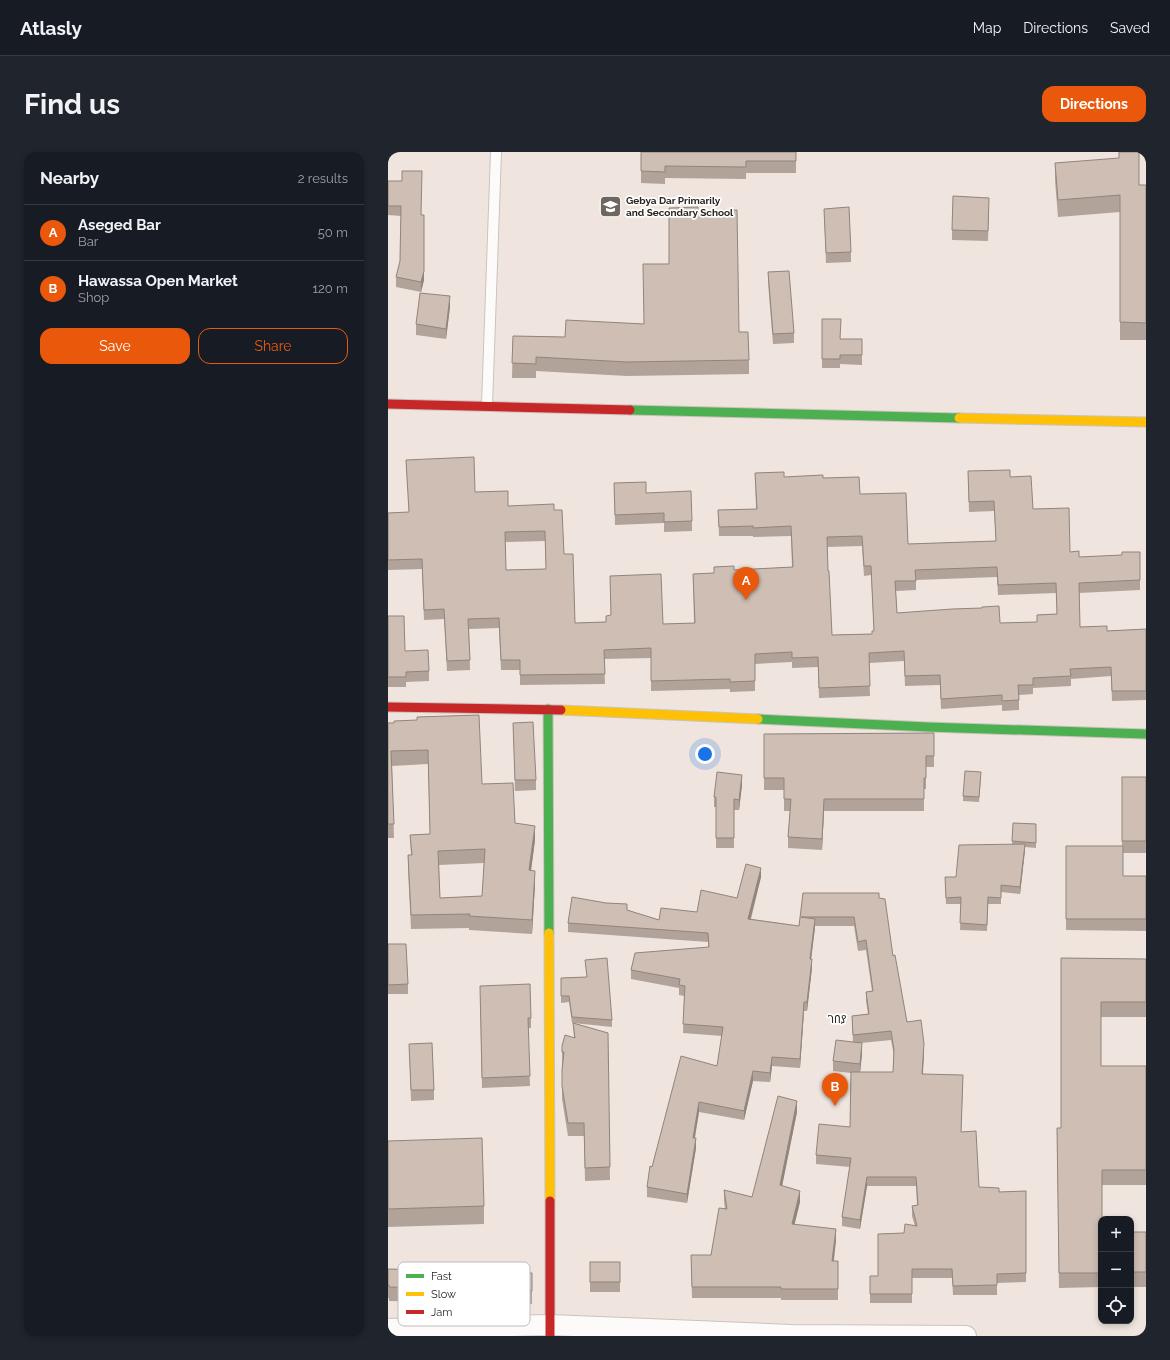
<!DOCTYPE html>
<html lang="en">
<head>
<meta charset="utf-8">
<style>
  body { margin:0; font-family:Raleway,"Noto Sans Ethiopic",sans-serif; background:#20242c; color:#f1f3f6 }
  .controls { position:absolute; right:12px; bottom:12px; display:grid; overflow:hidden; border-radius:8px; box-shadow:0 2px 6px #0003 }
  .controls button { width:36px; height:36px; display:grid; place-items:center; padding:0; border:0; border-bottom:1px solid #363941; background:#171b24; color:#f1f3f6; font:20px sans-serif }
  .you { position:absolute; left:317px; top:602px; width:14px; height:14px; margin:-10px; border:3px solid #fff; border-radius:50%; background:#1a73e8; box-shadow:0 0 0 6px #1a73e833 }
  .badge { display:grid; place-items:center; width:26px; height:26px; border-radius:50%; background:#ea580c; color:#fff; font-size:13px; font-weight:700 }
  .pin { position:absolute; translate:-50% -33px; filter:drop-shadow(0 1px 2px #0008) }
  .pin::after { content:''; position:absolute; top:21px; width:14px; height:12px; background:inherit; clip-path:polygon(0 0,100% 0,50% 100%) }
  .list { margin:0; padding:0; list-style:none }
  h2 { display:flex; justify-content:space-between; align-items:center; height:52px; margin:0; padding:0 16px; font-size:17px }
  h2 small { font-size:13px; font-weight:400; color:#9ea1a6 }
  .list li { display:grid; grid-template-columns:26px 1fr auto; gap:12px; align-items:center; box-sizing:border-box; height:56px; padding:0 16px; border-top:1px solid #363941 }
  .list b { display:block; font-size:15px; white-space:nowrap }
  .list p { margin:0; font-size:13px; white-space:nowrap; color:#9ea1a6 }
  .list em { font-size:13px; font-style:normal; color:#9ea1a6 }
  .actions { display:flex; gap:8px; padding:12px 16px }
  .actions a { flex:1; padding:9px 0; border:1px solid #ea580c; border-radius:12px; text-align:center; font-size:14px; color:#ea580c }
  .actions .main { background:#ea580c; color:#fff }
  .icon { flex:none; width:22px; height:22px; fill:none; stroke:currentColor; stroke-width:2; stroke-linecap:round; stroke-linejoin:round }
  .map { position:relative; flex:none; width:758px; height:1184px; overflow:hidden; border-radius:12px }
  header { display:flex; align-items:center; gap:24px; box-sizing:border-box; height:56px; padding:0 20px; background:#171b24; border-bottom:1px solid #363941 }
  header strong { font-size:19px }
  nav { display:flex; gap:22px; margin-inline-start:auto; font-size:14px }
  .intro { display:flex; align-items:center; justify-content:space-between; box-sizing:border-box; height:96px; padding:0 24px }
  h1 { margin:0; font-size:28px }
  .button { padding:10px 18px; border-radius:12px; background:#ea580c; color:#fff; font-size:14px; font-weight:700 }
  main { display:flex; gap:24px; padding:0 24px }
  aside { flex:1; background:#171b24; border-radius:12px; box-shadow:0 2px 6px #0003 }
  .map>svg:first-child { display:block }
</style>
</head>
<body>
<header>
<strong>Atlasly</strong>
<nav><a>Map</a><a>Directions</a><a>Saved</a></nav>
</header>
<div class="intro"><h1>Find us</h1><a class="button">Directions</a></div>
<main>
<aside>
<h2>Nearby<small>2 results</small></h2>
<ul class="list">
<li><span class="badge">A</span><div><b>Aseged Bar</b><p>Bar</p></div><em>50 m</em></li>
<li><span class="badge">B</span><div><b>Hawassa Open Market</b><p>Shop</p></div><em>120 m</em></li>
</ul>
<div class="actions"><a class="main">Save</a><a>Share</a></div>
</aside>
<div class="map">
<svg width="758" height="1184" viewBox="0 0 758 1184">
  <rect width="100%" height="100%" fill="#efe4de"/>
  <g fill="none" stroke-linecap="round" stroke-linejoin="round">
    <defs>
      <polyline id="lane" points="99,253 108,0"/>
      <polyline id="street" points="0,1177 162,1173 403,1183 578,1184"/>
      <g id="fast">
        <polyline points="242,258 571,266"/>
        <polyline points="160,557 161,781"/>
        <polyline points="370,567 540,575 758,582"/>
      </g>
      <g id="slow">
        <polyline points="571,266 758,270"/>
        <polyline points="173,558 370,567"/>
        <polyline points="161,781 162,1049"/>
      </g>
      <g id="jam">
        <polyline points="0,252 242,258"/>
        <polyline points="0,555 173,558"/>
        <polyline points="162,1049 162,1184"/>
      </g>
    </defs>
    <use href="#lane" stroke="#cbc3bd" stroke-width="12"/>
    <use href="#street" stroke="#cbc3bd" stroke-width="22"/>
    <use href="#fast" stroke="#cbc3bd" stroke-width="11"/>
    <use href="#slow" stroke="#cbc3bd" stroke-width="11"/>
    <use href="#jam" stroke="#cbc3bd" stroke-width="11"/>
    <use href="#lane" stroke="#fdfbfa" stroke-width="10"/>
    <use href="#street" stroke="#fdfbfa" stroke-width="20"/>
    <use href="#fast" stroke="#4caf50" stroke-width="9"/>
    <use href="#slow" stroke="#ffc107" stroke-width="9"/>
    <use href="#jam" stroke="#c62828" stroke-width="9"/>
  </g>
  <g fill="#b1a39a" fill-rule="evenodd">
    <polygon points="253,0 408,0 408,21 358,21 358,27 277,26 277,32 253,31"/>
    <polygon points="667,11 751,33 758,33 758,188 732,188 732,60 670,65 667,29"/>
    <polygon points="0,29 33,63 36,73 36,128 33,140 8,135 8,125 12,109 13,64 0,63"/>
    <polygon points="601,56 600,89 564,88 564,78"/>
    <polygon points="436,57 463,100 463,110 438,111"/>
    <polygon points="310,59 351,180 361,208 361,222 239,224 148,219 148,226 124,226 125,184 177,185 256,172 281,112"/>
    <polygon points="380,120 406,181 406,191 385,192 380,130"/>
    <polygon points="62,155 58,187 28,183 28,172"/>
    <polygon points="434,167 453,187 474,187 474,213 452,212 452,216 434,216"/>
    <path d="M18,308L87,340L120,354L166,358L176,402L187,471L218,470L223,463L222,424L275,472L306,471L305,422L326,421V415L346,418L404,415L403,384L365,385V384H331L330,358L368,357L367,321L396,325L435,326L472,342L520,392L608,389L606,359L581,360L580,319L622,325L645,357L682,400L691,405L752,428V438L691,441L692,475L719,479L758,477V548L724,549L723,524L683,527V534L645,536V542L631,543V558L614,559V553L553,557L552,533L517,534L516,509L481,511L482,544L431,546L430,515L404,516V510L367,512V539L342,540V537L263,539V506L216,507L217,532L132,533V518H113L111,476L81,477L82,518L59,519L56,467L36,468L34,417L0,418V361L21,360ZM157,389L158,417L118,418L117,390ZM474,394L476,424L483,423L486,479L484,482L444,483L440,419L439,395ZM609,425L610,443L668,441L669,462L649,463V470L612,471L509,461L508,439L528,438V428Z"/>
    <polygon points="226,331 258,341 304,369 304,379 276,380 276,371 227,373"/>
    <polygon points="0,464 17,499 41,519 41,529 18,530 18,535 0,535"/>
    <path d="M0,571L94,632L127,671L147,688L143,719L147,733L144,782L81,778V776L23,777L20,717V703H23L22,683L42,682L40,612L4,614L6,686H0ZM96,711L94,744L52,746L51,713Z"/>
    <polygon points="125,571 148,628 148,638 127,639"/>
    <polygon points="546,581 546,615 538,615 538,637 536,637 536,659 436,659 434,698 400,696 400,685 402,659 396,659 396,638 376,638 376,582"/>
    <polygon points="593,625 591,650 575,649 575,644"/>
    <polygon points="734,625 758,625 758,701 735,701 735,724 758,724 758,779 678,778 678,694 734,694"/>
    <polygon points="354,633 351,658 346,658 346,696 328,696 328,655 326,655 326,645"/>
    <polygon points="625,671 648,672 648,696 637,695 632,742 613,740 613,752 600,752 599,779 572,778 573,752 558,752 557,731 624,693"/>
    <path d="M373,725L363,767L411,774L415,741L491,746L505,804L519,870L536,901L535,922L575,932L573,980L591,1035L611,1040L638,1039V1130L609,1131V1143H565L564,1126H524V1151H482V1124H490L516,1081L527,1074L524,1064V1054L529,1053L528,1034H479L472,1077L454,1074V1065L462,1015L428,1012V1003L462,975L463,921L445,919V909L465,890L464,873V864L480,862L478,849V840L484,839L478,798L470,799L466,774H427L423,807L424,816L419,859H416L412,916L384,914L382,930L365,929L356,968L311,960L307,986L308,996L299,1051L259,1045V1035L264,1015L329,914L334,884L295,881L296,844L291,843V836L243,827V818L320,795V790L180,780V771L218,751L239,758L271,768L309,760L349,746ZM503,888L506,904L505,920H472L474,902L473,891Z"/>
    <polygon points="0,792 20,832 20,842 0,842"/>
    <polygon points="673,806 758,807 758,865 713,865 713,914 758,914 758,1033 714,1033 713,1067 713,1135 671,1136 669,976 673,976"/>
    <polygon points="197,808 224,868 224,875 185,871 220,881 222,1028 197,1029 196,984 180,984 174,947 174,894 186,886 185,871 184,871 181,850 173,851 173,826 199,825"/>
    <polygon points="92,844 143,866 143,876 140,876 142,934 94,936"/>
    <polygon points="21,892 46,938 46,948 23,949"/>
    <polygon points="409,960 394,1034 412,1050 406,1072 448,1088 446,1109 450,1109 450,1148 393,1148 393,1146 304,1146 303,1103 323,1103 337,1057 336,1049 336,1038 364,1045"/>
    <polygon points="0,989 96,1054 96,1072 0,1075"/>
    <rect x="743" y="1080" width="15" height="55"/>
    <rect x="202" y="1110" width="30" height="30"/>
    <polygon points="0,1117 144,1121 144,1152 1,1149 1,1146 0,1146"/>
  </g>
  <g fill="#90857d">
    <polygon points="36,63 36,128 33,140 33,130"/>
    <polygon points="62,144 62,155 58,187 58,177"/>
    <polygon points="354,623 354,633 351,658 351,648"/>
    <polygon points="436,647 436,659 434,698 434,687"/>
    <polygon points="147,674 147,688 141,733 141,718"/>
    <polygon points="637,692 637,699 632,742 632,735"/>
    <polygon points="373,716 373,725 360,776 360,767"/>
    <polygon points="147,719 147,733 144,782 144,768"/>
    <polygon points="427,767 427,776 422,816 422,807"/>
    <polygon points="424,807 424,816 419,859 419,850"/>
    <polygon points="416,850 416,859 412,916 412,907"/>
    <polygon points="474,891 474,902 472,922 472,912"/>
    <polygon points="536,892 536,901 534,931 534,922"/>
    <polygon points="384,905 384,914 382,930 382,921"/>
    <polygon points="365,919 365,929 356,968 356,959"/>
    <polygon points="409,949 409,960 392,1044 392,1033"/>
    <polygon points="311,950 311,960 305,995 305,986"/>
    <polygon points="308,986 308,996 299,1051 299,1042"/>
    <polygon points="479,1025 479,1034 472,1077 472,1068"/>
    <polygon points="412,1039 412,1050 404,1083 404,1072"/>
    <polygon points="448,1077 448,1088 444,1120 444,1109"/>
  </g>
  <g fill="#cebeb3" stroke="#90857d" fill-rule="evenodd">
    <polygon points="253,0 408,0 408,9 358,9 358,15 277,14 277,20 253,19"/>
    <polygon points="731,0 751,0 751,33 758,33 758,171 732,170 732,43 670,48 667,11 731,6"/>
    <polygon points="14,19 34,19 33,63 36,63 36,119 33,130 8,125 12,109 13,54 0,54 0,29 14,29"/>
    <polygon points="565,44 601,46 600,79 564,78"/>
    <polygon points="310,55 310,59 349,58 351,180 360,180 361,208 239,210 148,205 148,212 124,211 125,184 177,185 178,168 256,172 255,112 281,112 281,56"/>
    <polygon points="461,55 463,100 438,101 436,57"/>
    <polygon points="401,119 406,181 385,182 380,120"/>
    <polygon points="32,141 62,144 58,177 28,172"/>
    <polygon points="434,167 453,167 452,187 474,187 474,203 452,203 452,207 434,207"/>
    <path d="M86,305L87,340L120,339V354L166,352V358H174L176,402H185L187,471L218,470V464L223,463L222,424L273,422L275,472L307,471L305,422L326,421V415L346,414V418L405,415L403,374L365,376V374L331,375L330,358L369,357L367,321L396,320V325L435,323V326L471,325L472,342L518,341L520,392L608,389L606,349L581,350L580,319L622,318V325L643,324L645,357L681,356L682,400L691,399V405L734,403V400H752V428L691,431L692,475L719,474V479L758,477V539H724L723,515L682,517L683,524L645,526V533H630L631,548L614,549V543L553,547L552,523L517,524L516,499L481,501L482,534L431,536L430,505L404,506V500L367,502V529L342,530V527L263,529V496L216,498L217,522L132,523V508H113L111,466L80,467L82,508L59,509L56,457L36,458L34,407L0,408V361L21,360L18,308ZM157,379L158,417L118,418L117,380ZM474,384L476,414H483L486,479H484V482L444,483L441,419H440L439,385ZM609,415L610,433L668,431L669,462L649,463V470L612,471L611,454L594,455V456L564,457L509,461L507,429H528L527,418Z"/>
    <polygon points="258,330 258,341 303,339 304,369 276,370 276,361 227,363 226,331"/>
    <polygon points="0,464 16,464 17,499 40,498 41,519 18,520 18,525 0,525"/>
    <path d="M91,563L94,632L125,631L127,671L147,674L141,718L147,719L144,768L81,764L82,762L23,763L20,703H24L22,683L42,682L40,598L3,599L6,672H0V571H6V569L29,568V565ZM97,697L94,744L52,746L50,699Z"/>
    <polygon points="145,570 148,628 127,628 125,571"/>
    <polygon points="546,581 546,604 538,604 538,626 536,626 536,647 436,647 434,687 400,685 403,647 396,647 396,626 376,626 376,582"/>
    <polygon points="577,619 593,620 591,645 575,644"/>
    <polygon points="329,620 354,623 351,648 346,647 346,686 328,686 328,645 326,645"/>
    <rect x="734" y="625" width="24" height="64"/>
    <polygon points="625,671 648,672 648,691 624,689"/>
    <polygon points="637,692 632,735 613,733 613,746 600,745 599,773 572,771 573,745 558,746 557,725 568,725 571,693"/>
    <polygon points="678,694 735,694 735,724 758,724 758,767 678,767"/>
    <polygon points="358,712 373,716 360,767 411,774 415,741 491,741 491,746 497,747 505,804 507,803 519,870 533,868 536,892 534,922 575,923 573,980 588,979 591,1035 611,1036 611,1040 638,1039 638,1121 609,1122 609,1133 565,1134 564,1117 524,1117 524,1142 482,1142 482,1124 490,1124 490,1082 516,1081 517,1072 529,1074 524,1054 530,1053 528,1025 479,1025 472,1068 454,1065 463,1006 428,1003 431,972 462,975 463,920 505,920 506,898 503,879 465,883 464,864 481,862 478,840 485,839 478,788 470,790 466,765 413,765 427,767 422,807 424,807 419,850 416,850 412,907 384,905 382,921 365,919 356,959 311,950 305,986 308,986 299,1042 259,1035 262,1014 264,1015 293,904 329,914 335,875 295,872 297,834 291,833 292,827 243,818 247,801 321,795 320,781 180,771 184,745 218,751 239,752 239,758 271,768 273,756 309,760 313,738 349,746"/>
    <polygon points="0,792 18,792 20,832 0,833"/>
    <polygon points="219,806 224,868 184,865 181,844 173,844 173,826 199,825 197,808"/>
    <polygon points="673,806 758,807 758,850 713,850 713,914 758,914 758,1018 714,1018 714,1067 713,1067 713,1121 671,1121 669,976 673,976"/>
    <polygon points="142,832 143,866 140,866 142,924 94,926 92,834"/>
    <polygon points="185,871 220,881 222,1015 197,1016 196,971 180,971 174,934 174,918 176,900 174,900 174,894 177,883 187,886"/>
    <polygon points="448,888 474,891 472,912 445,909"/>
    <polygon points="44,891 46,938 23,938 21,892"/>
    <polygon points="390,944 409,949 392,1033 412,1039 404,1072 448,1077 444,1109 450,1109 450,1137 393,1137 393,1135 304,1135 303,1103 323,1103 331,1056 339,1057 336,1038 364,1045"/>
    <polygon points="94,986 96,1054 0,1057 0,989"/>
    <rect x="743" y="1080" width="15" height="40"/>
    <rect x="202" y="1110" width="30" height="20"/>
    <polygon points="0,1117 144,1121 144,1139 1,1135 1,1133 0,1133"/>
  </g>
  <defs>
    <symbol id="school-square" viewBox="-11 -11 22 22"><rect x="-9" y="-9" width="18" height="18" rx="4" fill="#6e6761" stroke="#fff"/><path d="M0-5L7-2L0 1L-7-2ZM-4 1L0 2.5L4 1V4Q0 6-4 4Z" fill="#fff"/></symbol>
  </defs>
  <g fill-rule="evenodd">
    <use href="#school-square" x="210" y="42" width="25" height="25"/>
  </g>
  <g text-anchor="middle" stroke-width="3.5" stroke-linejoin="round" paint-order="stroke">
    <g font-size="10" font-weight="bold" fill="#29231e" stroke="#fff" text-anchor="start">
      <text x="238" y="52">Gebya Dar Primarily<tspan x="238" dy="12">and Secondary School</tspan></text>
    </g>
    <g font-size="11" fill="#29231e" stroke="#fff">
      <text x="449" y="871">ገበያ</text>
    </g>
  </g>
  <rect x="10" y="1110" width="132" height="64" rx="6" fill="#fff" stroke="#bfbdbc" stroke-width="1"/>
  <rect x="18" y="1122" width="18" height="4" fill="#4caf50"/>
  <rect x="18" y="1140" width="18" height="4" fill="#ffc107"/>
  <rect x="18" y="1158" width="18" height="4" fill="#c62828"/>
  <g font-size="11" fill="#29231e">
    <text x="43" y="1128">Fast</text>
    <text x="43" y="1146">Slow</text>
    <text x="43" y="1164">Jam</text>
  </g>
</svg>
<div class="controls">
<button>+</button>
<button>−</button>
<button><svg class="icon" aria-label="locate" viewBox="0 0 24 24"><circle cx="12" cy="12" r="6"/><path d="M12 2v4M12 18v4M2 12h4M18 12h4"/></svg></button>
</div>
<div class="you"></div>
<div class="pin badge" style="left:358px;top:448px">A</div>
<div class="pin badge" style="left:447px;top:954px">B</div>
</div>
</main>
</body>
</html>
